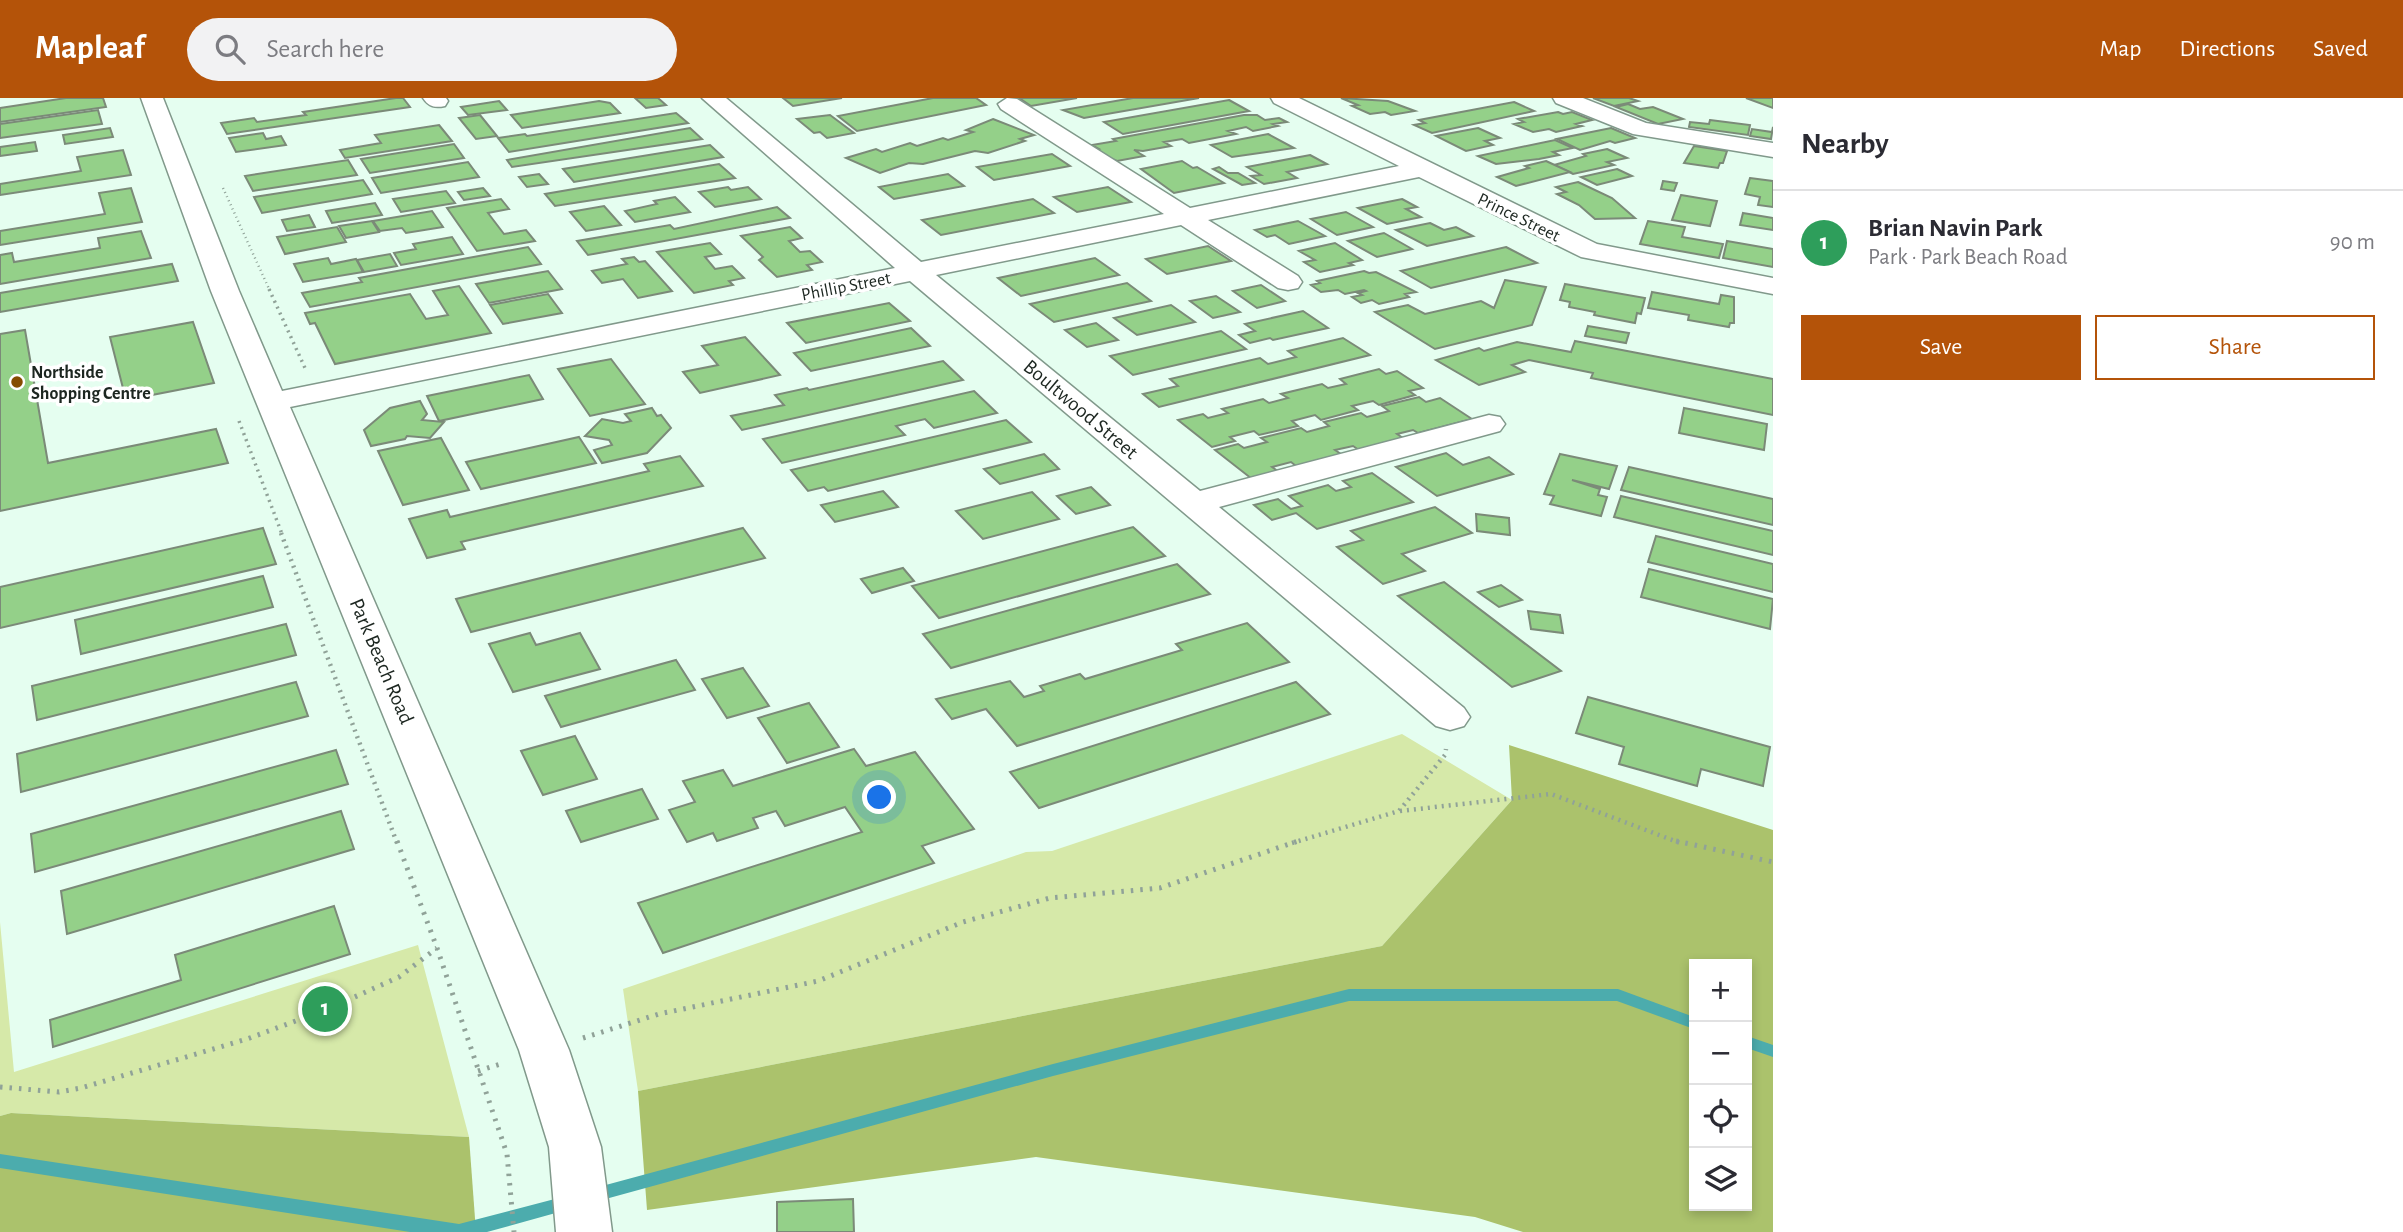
<!DOCTYPE html>
<html lang="en">
<head>
<meta charset="utf-8">
<style>
  body { margin:0; font-family:"Alegreya Sans",sans-serif; background:#f2f2f3; color:#2b2b33 }
  .controls { position:absolute; right:21px; bottom:21px; display:grid; overflow:hidden; border-radius:0px; box-shadow:0 4px 10px #0003 }
  .controls button { width:63px; height:63px; display:grid; place-items:center; padding:0; border:0; border-bottom:2px solid #e1e1e2; background:#fff; color:#2b2b33; font:35px sans-serif }
  .you { position:absolute; left:880px; top:700px; width:24px; height:24px; margin:-18px; border:5px solid #fff; border-radius:50%; background:#1a73e8; box-shadow:0 0 0 10px #1a73e833 }
  .badge { display:grid; place-items:center; width:46px; height:46px; border-radius:50%; background:#b45309; color:#fff; font-size:23px; font-weight:700 }
  .pin { position:absolute; translate:-50% -50%; border:4px solid #fff; box-shadow:0 2px 7px #0006 }
  .list { margin:0; padding:0; list-style:none }
  h2 { display:flex; justify-content:space-between; align-items:center; height:91px; margin:0; padding:0 28px; font-size:30px }
  h2 small { font-size:23px; font-weight:400; color:#7c7c81 }
  .list li { display:grid; grid-template-columns:46px 1fr auto; gap:21px; align-items:center; box-sizing:border-box; height:105px; padding:0 28px; border-top:2px solid #e1e1e2 }
  .list b { display:block; font-size:26px; white-space:nowrap }
  .list p { margin:0; font-size:23px; white-space:nowrap; color:#7c7c81 }
  .list em { font-size:23px; font-style:normal; color:#7c7c81 }
  .actions { display:flex; gap:14px; padding:21px 28px }
  .actions a { flex:1; padding:16px 0; border:2px solid #b45309; border-radius:0px; text-align:center; font-size:24px; color:#b45309 }
  .actions .main { background:#b45309; color:#fff }
  .icon { flex:none; width:38px; height:38px; fill:none; stroke:currentColor; stroke-width:2; stroke-linecap:round; stroke-linejoin:round }
  .map { position:relative; flex:none; width:1773px; height:1134px; overflow:hidden }
  header { display:flex; align-items:center; gap:42px; box-sizing:border-box; height:98px; padding:0 35px; background:#b45309; color:#fff }
  header strong { font-size:33px }
  nav { display:flex; gap:38px; margin-inline-start:auto; font-size:24px }
  .search { width:490px; height:63px; background:#f2f2f3; display:flex; align-items:center; gap:18px; box-sizing:border-box; padding:0 24px; border-radius:38px; color:#7c7c81; font-size:26px }
  main { display:flex }
  aside { flex:1; background:#fff }
  .map>svg:first-child { display:block }
</style>
</head>
<body>
<header>
<strong>Mapleaf</strong>
<div class="search"><svg class="icon" aria-label="search" viewBox="0 0 24 24"><circle cx="10" cy="10" r="6"/><path d="M15 15l6 6"/></svg>Search here</div>
<nav><a>Map</a><a>Directions</a><a>Saved</a></nav>
</header>
<main>
<div class="map">
<svg width="1773" height="1134" viewBox="0 0 1773 1134">
  <rect width="100%" height="100%" fill="#e5fef0"/>
  <g fill="#d6e9a9">
    <polygon points="1402,636 1512,702 1382,848 638,993 623,891 1026,754 1052,753"/>
    <polygon points="0,824 14,974 418,847 469,1039 11,1015 0,1018"/>
  </g>
  <g fill="#abc26c" fill-rule="evenodd">
    <path d="M1509,647L1773,732V1134H1523L1475,1119L1036,1059L647,1112L638,993L1382,848L1512,702ZM1747,866V1108H1694V866Z"/>
    <polygon points="11,1015 469,1039 476,1134 0,1134 0,1018"/>
  </g>
  <g fill="none" stroke-linecap="round" stroke-linejoin="round">
    <g fill="#4cacad" fill-rule="evenodd">
      <polygon points="1349,891 1618,891 1694,919 1694,931 1617,903 1349,903 1053,978 591,1105 585,1103 582,1098 585,1093 591,1091 1053,966"/>
      <polygon points="1747,938 1773,947 1773,959 1747,950"/>
      <polygon points="0,1056 459,1126 570,1097 576,1099 579,1104 576,1109 570,1111 487,1134 410,1134 0,1070"/>
    </g>
  </g>
  <g fill="#94d089" stroke="#7b8a78" stroke-width="2">
    <polygon points="66,0 103,0 106,9 0,24 0,10"/>
    <polygon points="396,0 403,0 410,9 227,36 221,25 254,20 257,24 306,17 303,14"/>
    <polygon points="635,0 658,0 666,7 646,10"/>
    <polygon points="783,0 842,0 793,8"/>
    <polygon points="933,0 976,0 986,7 857,33 838,18"/>
    <polygon points="1019,0 1077,0 1031,8"/>
    <polygon points="1133,0 1199,0 1084,20 1063,12"/>
    <polygon points="1341,0 1388,3 1415,13 1391,17 1385,14 1370,16 1352,8 1358,7"/>
    <polygon points="1593,0 1629,0 1638,3 1614,8"/>
    <polygon points="1746,0 1773,0 1773,10"/>
    <polygon points="1229,2 1249,13 1123,36 1104,24"/>
    <polygon points="499,3 507,12 468,17 461,9"/>
    <polygon points="599,3 610,5 620,15 522,30 511,17"/>
    <polygon points="1514,4 1534,13 1432,35 1414,27 1425,25 1419,22"/>
    <polygon points="1628,6 1640,11 1653,9 1683,21 1658,26 1616,9"/>
    <polygon points="98,12 102,26 0,40 0,26"/>
    <polygon points="1558,14 1563,16 1572,14 1592,22 1576,26 1582,28 1556,34 1549,31 1533,34 1514,26 1524,24 1518,21"/>
    <polygon points="676,15 688,25 509,54 498,40 525,36 527,38"/>
    <polygon points="480,17 497,38 476,41 459,20"/>
    <polygon points="830,17 854,35 827,40 820,34 814,35 797,21"/>
    <polygon points="1244,17 1257,17 1265,22 1279,20 1287,24 1273,26 1278,28 1253,33 1246,29 1228,33 1236,36 1189,45 1182,41 1164,44 1171,48 1143,53 1134,52 1144,58 1117,63 1093,53 1099,51 1092,47 1116,43 1113,41"/>
    <polygon points="993,21 1034,37 1020,41 1025,43 988,55 975,53 923,66 909,65 880,75 846,60 876,51 882,54 910,45 917,48 943,40 948,42 973,34 966,32"/>
    <polygon points="1710,22 1750,27 1748,37 1689,29 1690,24 1709,26"/>
    <polygon points="439,27 452,43 345,60 340,52 381,45 375,37"/>
    <polygon points="1773,29 1771,41 1750,38 1752,31 1772,34"/>
    <polygon points="110,30 113,39 65,46 63,37"/>
    <polygon points="690,30 702,41 512,69 507,62"/>
    <polygon points="1478,30 1500,40 1485,43 1493,47 1466,53 1436,38"/>
    <polygon points="1611,30 1635,40 1615,45 1610,43 1580,52 1557,41"/>
    <polygon points="263,35 266,41 281,38 286,47 236,54 229,40"/>
    <polygon points="1268,36 1294,50 1232,59 1211,47"/>
    <polygon points="1555,42 1573,50 1553,54 1559,57 1539,61 1496,66 1478,58"/>
    <polygon points="35,44 37,53 0,58 0,49"/>
    <polygon points="454,46 464,60 370,75 361,61"/>
    <polygon points="710,47 723,59 574,84 563,71"/>
    <polygon points="1694,48 1727,53 1723,65 1720,65 1718,70 1684,65"/>
    <polygon points="1607,51 1627,60 1607,64 1614,67 1573,76 1554,67 1586,58 1583,56"/>
    <polygon points="123,52 131,77 0,97 0,86 81,73 77,59"/>
    <polygon points="1052,56 1070,68 994,82 977,69"/>
    <polygon points="1310,57 1327,66 1287,74 1297,80 1264,86 1251,78 1261,77 1247,69"/>
    <polygon points="348,62 357,77 253,93 245,78"/>
    <polygon points="1182,63 1193,70 1197,69 1224,85 1174,95 1141,71"/>
    <polygon points="1546,63 1570,74 1516,88 1497,79 1529,70 1525,68"/>
    <polygon points="468,64 479,79 381,95 372,80"/>
    <polygon points="719,66 735,80 555,108 545,96"/>
    <polygon points="1219,69 1228,75 1238,75 1255,85 1242,87 1213,71"/>
    <polygon points="1617,71 1632,78 1597,87 1581,79"/>
    <polygon points="539,76 548,86 527,89 519,79"/>
    <polygon points="948,76 964,88 894,101 879,89"/>
    <polygon points="1750,80 1773,83 1773,109 1758,107 1760,99 1745,96"/>
    <polygon points="363,82 372,96 262,115 254,99"/>
    <polygon points="1663,83 1677,85 1674,93 1661,91"/>
    <polygon points="1578,84 1612,100 1635,120 1595,121 1579,107 1557,96 1566,94 1556,89"/>
    <polygon points="728,89 731,92 748,89 761,101 715,109 699,94"/>
    <polygon points="1108,89 1131,104 1077,114 1054,99"/>
    <polygon points="131,90 142,124 0,147 0,133 105,116 99,95"/>
    <polygon points="483,90 490,98 464,102 458,94"/>
    <polygon points="446,93 455,105 401,114 393,101"/>
    <polygon points="1681,97 1717,103 1710,128 1672,122"/>
    <polygon points="675,99 690,114 635,124 625,113 657,106 654,103"/>
    <polygon points="501,101 509,111 488,115 504,136 526,132 535,143 477,153 447,110"/>
    <polygon points="1033,101 1054,115 941,137 922,122"/>
    <polygon points="1402,101 1417,109 1406,111 1421,119 1387,126 1358,110"/>
    <polygon points="375,105 382,117 332,125 326,113"/>
    <polygon points="604,108 621,127 586,133 570,114"/>
    <polygon points="777,109 790,120 588,157 577,143 670,127 674,131"/>
    <polygon points="432,113 443,129 406,135 402,130 380,133 373,123"/>
    <polygon points="1346,114 1373,129 1337,137 1311,121"/>
    <polygon points="1743,115 1773,120 1773,132 1740,127"/>
    <polygon points="309,117 315,129 287,133 282,122"/>
    <polygon points="372,123 379,134 346,140 339,128"/>
    <polygon points="1298,123 1325,138 1289,146 1275,137 1267,139 1255,132"/>
    <polygon points="1648,123 1685,129 1682,139 1723,146 1719,160 1640,146"/>
    <polygon points="1430,125 1444,132 1456,129 1473,138 1427,148 1396,132"/>
    <polygon points="337,129 346,144 285,156 277,139"/>
    <polygon points="790,129 802,140 789,143 800,154 810,153 822,164 807,167 812,172 777,179 759,162 763,159 741,138"/>
    <polygon points="141,133 151,160 0,186 0,157 12,155 14,164 100,150 98,140"/>
    <polygon points="1384,135 1412,151 1377,159 1348,143"/>
    <polygon points="452,139 463,156 401,167 394,155 416,151 413,146"/>
    <polygon points="1727,143 1773,151 1773,169 1723,160"/>
    <polygon points="710,145 721,156 705,159 715,171 732,168 744,180 729,183 733,187 694,195 657,154"/>
    <polygon points="1335,145 1362,162 1349,165 1353,167 1320,174 1304,164 1315,162 1299,153"/>
    <polygon points="1208,148 1231,163 1167,176 1146,161"/>
    <polygon points="528,149 541,166 310,209 302,195 362,184 359,180"/>
    <polygon points="1506,149 1537,165 1431,190 1401,173"/>
    <polygon points="390,156 397,168 364,174 357,162"/>
    <polygon points="634,159 639,164 645,163 672,193 638,200 623,181 602,185 592,173 627,166 622,161"/>
    <polygon points="328,160 331,166 356,161 363,174 303,184 294,166"/>
    <polygon points="1095,160 1119,177 1021,198 998,180"/>
    <polygon points="172,166 178,183 0,214 0,195"/>
    <polygon points="548,173 562,191 489,205 476,186"/>
    <polygon points="1364,173 1369,175 1376,174 1416,194 1405,196 1409,199 1379,206 1372,202 1361,205 1352,199 1362,197 1358,195 1366,193 1364,192 1345,196 1338,192 1321,194 1311,187 1320,185 1317,183"/>
    <polygon points="1505,182 1546,189 1532,227 1435,251 1375,214 1408,207 1425,216 1481,203 1494,210"/>
    <polygon points="1127,185 1151,203 1054,224 1030,206"/>
    <polygon points="1565,186 1645,200 1641,216 1637,215 1635,225 1594,217 1595,214 1569,209 1570,204 1560,202"/>
    <polygon points="1261,187 1285,203 1257,210 1233,193"/>
    <polygon points="459,188 491,235 335,266 315,225 310,226 305,215 410,196 426,221 448,217 433,193"/>
    <polygon points="1652,194 1719,206 1721,197 1734,199 1734,225 1730,225 1729,229 1688,222 1689,217 1648,210"/>
    <polygon points="548,196 562,215 503,226 490,207"/>
    <polygon points="1216,198 1240,214 1213,220 1190,203"/>
    <polygon points="889,205 910,223 806,245 787,225"/>
    <polygon points="1171,207 1195,224 1137,237 1114,220"/>
    <polygon points="1303,213 1328,230 1273,242 1270,240 1250,245 1239,237 1255,233 1245,226"/>
    <polygon points="193,224 214,285 126,302 110,239"/>
    <polygon points="1096,225 1118,242 1087,249 1065,232"/>
    <polygon points="1588,228 1629,235 1626,245 1585,238"/>
    <polygon points="911,230 930,248 811,273 794,255"/>
    <polygon points="25,232 48,365 216,331 228,365 0,413 0,236"/>
    <polygon points="1221,233 1246,251 1133,277 1110,258"/>
    <polygon points="745,239 780,277 700,295 683,274 718,267 702,248"/>
    <polygon points="1343,240 1370,257 1159,309 1143,296 1178,288 1170,281 1260,260 1268,266 1296,259 1288,253"/>
    <polygon points="1575,243 1773,281 1773,317 1591,280 1593,275 1529,262 1512,267 1525,274 1479,287 1436,262 1479,250 1484,253 1517,244 1571,254"/>
    <polygon points="611,261 645,306 590,318 558,271"/>
    <polygon points="943,263 963,282 742,332 731,318 784,307 775,297 807,290 809,292"/>
    <polygon points="1379,271 1386,276 1397,273 1423,290 1409,293 1415,297 1379,307 1373,303 1352,308 1358,312 1321,322 1315,317 1292,323 1298,328 1259,337 1254,333 1230,339 1235,343 1212,349 1178,322 1203,316 1208,320 1228,315 1222,311 1263,301 1269,305 1288,300 1281,296 1322,286 1328,290 1346,286 1340,281"/>
    <polygon points="529,277 543,301 439,323 427,298"/>
    <polygon points="974,293 997,315 934,330 925,321 896,328 905,337 782,365 763,341"/>
    <polygon points="1419,299 1426,304 1440,300 1472,321 1418,335 1413,332 1397,336 1403,340 1359,352 1353,348 1335,352 1341,356 1296,368 1291,364 1272,369 1279,374 1252,381 1215,352 1238,346 1244,350 1267,344 1261,340 1301,330 1307,334 1329,328 1324,324 1361,315 1367,319 1389,313 1382,308"/>
    <polygon points="420,303 427,316 422,322 444,324 430,340 407,338 405,341 371,348 364,332 390,310"/>
    <polygon points="652,310 657,318 661,317 671,330 647,355 602,365 594,352 612,347 609,342 585,338 602,321 623,325 631,323 625,316"/>
    <polygon points="1684,310 1767,326 1764,352 1679,335"/>
    <polygon points="1006,322 1031,344 828,393 824,389 808,393 791,372"/>
    <polygon points="579,339 596,365 481,391 466,364"/>
    <polygon points="441,340 469,392 403,407 378,353"/>
    <polygon points="1446,355 1463,367 1489,359 1513,376 1437,398 1396,369"/>
    <polygon points="1044,356 1059,371 1000,386 984,371"/>
    <polygon points="1560,356 1617,368 1609,391 1572,382 1600,391 1598,397 1607,399 1601,418 1550,406 1554,398 1544,396"/>
    <polygon points="680,358 703,388 461,444 465,451 427,460 409,421 447,412 450,419 649,373 644,366"/>
    <polygon points="1629,369 1773,401 1773,427 1621,392"/>
    <polygon points="1372,375 1413,404 1317,431 1296,415 1272,422 1254,407 1278,401 1291,411 1302,408 1289,398 1328,387 1336,393 1351,389 1343,383"/>
    <polygon points="1091,389 1110,407 1076,416 1057,398"/>
    <polygon points="883,393 898,409 835,424 821,407"/>
    <polygon points="1032,394 1059,421 983,441 956,413"/>
    <polygon points="1621,398 1773,433 1773,457 1614,419"/>
    <polygon points="1435,409 1472,435 1402,456 1425,473 1383,486 1337,449 1363,442 1351,433"/>
    <polygon points="1476,416 1509,420 1510,437 1477,433"/>
    <polygon points="1133,429 1165,458 939,520 912,488"/>
    <polygon points="263,430 276,466 0,530 0,489"/>
    <polygon points="743,430 765,460 471,534 456,501"/>
    <polygon points="1656,438 1773,466 1773,494 1648,464"/>
    <polygon points="1177,466 1210,496 951,570 923,536"/>
    <polygon points="903,470 914,483 872,495 861,481"/>
    <polygon points="1649,471 1773,501 1770,531 1641,499"/>
    <polygon points="263,478 273,509 81,556 75,522"/>
    <polygon points="1444,484 1561,573 1512,589 1398,498"/>
    <polygon points="1501,487 1522,502 1499,509 1478,494"/>
    <polygon points="1528,513 1560,517 1563,535 1531,531"/>
    <polygon points="1247,525 1289,564 1017,648 986,611 952,621 936,601 1010,583 1024,599 1044,593 1040,588 1080,576 1085,581 1182,552 1176,546"/>
    <polygon points="286,526 296,557 37,622 32,588"/>
    <polygon points="530,535 536,547 580,535 600,571 513,594 489,546"/>
    <polygon points="676,562 695,592 561,629 545,598"/>
    <polygon points="743,570 769,608 727,620 702,581"/>
    <polygon points="296,584 308,618 21,694 17,656"/>
    <polygon points="1296,584 1330,616 1039,710 1010,674"/>
    <polygon points="1588,599 1770,649 1763,688 1701,671 1697,688 1619,666 1624,649 1576,635"/>
    <polygon points="809,605 839,649 787,665 758,620"/>
    <polygon points="575,638 597,681 543,697 521,653"/>
    <polygon points="854,651 866,668 915,654 974,731 922,748 934,765 663,855 638,805 862,734 845,709 785,728 776,713 753,720 758,730 717,743 713,735 687,744 669,712 695,704 683,683 723,672 733,688"/>
    <polygon points="336,652 348,686 35,774 31,736"/>
    <polygon points="642,691 658,721 581,744 566,713"/>
    <polygon points="341,713 354,751 67,836 61,793"/>
    <polygon points="334,808 350,856 53,949 50,922 181,882 175,857"/>
    <polygon points="853,1101 854,1134 777,1134 777,1104"/>
  </g>
  <g fill="none" stroke-linecap="round" stroke-linejoin="round">
    <defs>
      <g id="minor">
        <polygon points="141,0 163,0 239,193 282,293 895,170 702,0 726,0 921,164 1164,116 1001,11 998,6 1007,0 1017,1 1190,110 1399,68 1274,5 1271,0 1299,0 1597,146 1773,180 1773,196 1581,159 1419,79 1208,122 1298,178 1302,184 1298,190 1288,192 1278,190 1181,127 936,177 1200,393 1489,317 1500,319 1505,326 1500,333 1219,409 1464,610 1470,619 1464,628 1450,632 1436,628 910,183 290,309 569,952 601,1049 612,1134 556,1134 549,1049 519,952 211,193"/>
        <path d="M423,0H446L448,3L445,8C435,10 429,9 423,0Z"/>
        <polygon points="1553,0 1583,0 1646,25 1773,45 1773,59 1633,36 1556,5"/>
      </g>
    </defs>
    <use href="#minor" stroke="#81998b" stroke-width="3"/>
    <polyline stroke="#90a298" stroke-width="2.5" stroke-dasharray="1 3.5" stroke-linecap="butt" points="223,90 270,193"/>
    <g stroke="#90a298" stroke-width="3.5" stroke-dasharray="2 4.5" stroke-linecap="butt">
      <polyline points="269,191 305,270"/>
      <polyline points="239,323 282,436"/>
    </g>
    <g stroke="#90a298" stroke-width="4.5" stroke-dasharray="2 5" stroke-linecap="butt">
      <polyline points="281,435 397,745"/>
      <polyline points="1400,713 1551,696 1680,745"/>
      <polyline points="1292,745 1399,713 1445,657 1446,651"/>
    </g>
    <g stroke="#90a298" stroke-width="5" stroke-dasharray="2.5 7" stroke-linecap="butt">
      <polyline points="397,743 437,850 507,1056 514,1134"/>
      <polyline points="1676,743 1773,764"/>
      <polyline points="583,940 659,916 818,883 963,824 1050,800 1160,790 1298,743"/>
      <polyline points="478,973 504,965"/>
      <polyline points="0,989 59,994 81,990 247,941 328,911 399,879 437,850"/>
    </g>
    <use href="#minor" fill="#fff" fill-rule="evenodd"/>
  </g>
  <circle fill="#854c00" stroke="#fff" stroke-width="2.5" cx="17" cy="284" r="7"/>
  <g text-anchor="middle" stroke-width="7" stroke-linejoin="round" paint-order="stroke">
    <g font-size="18" fill="#1c2620" stroke="#fff">
      <text transform="translate(1519 119) rotate(26)" y="6">Prince Street</text>
      <text transform="translate(846 188) rotate(-11)" y="6">Phillip Street</text>
    </g>
    <g font-size="18" font-weight="bold" fill="#1c2620" stroke="#fff" text-anchor="start">
      <text x="31" y="280">Northside<tspan x="31" dy="21">Shopping Centre</tspan></text>
    </g>
    <g font-size="21" fill="#1c2620" stroke="#fff">
      <text transform="translate(1081 311) rotate(40)" y="7">Boultwood Street</text>
      <text transform="translate(382 563) rotate(67)" y="7">Park Beach Road</text>
    </g>
  </g>
</svg>
<div class="controls">
<button>+</button>
<button>−</button>
<button><svg class="icon" aria-label="locate" viewBox="0 0 24 24"><circle cx="12" cy="12" r="6"/><path d="M12 2v4M12 18v4M2 12h4M18 12h4"/></svg></button>
<button><svg class="icon" aria-label="layers" viewBox="0 0 24 24"><path d="M12 4l9 5-9 5-9-5zM3 14l9 5 9-5"/></svg></button>
</div>
<div class="you"></div>
<div class="pin badge" style="left:325px;top:911px;background:#2e9e5b">1</div>
</div>
<aside>
<h2>Nearby<small></small></h2>
<ul class="list">
<li><span class="badge" style="background:#2e9e5b">1</span><div><b>Brian Navin Park</b><p>Park · Park Beach Road</p></div><em>90 m</em></li>
</ul>
<div class="actions"><a class="main">Save</a><a>Share</a></div>
</aside>
</main>
</body>
</html>
